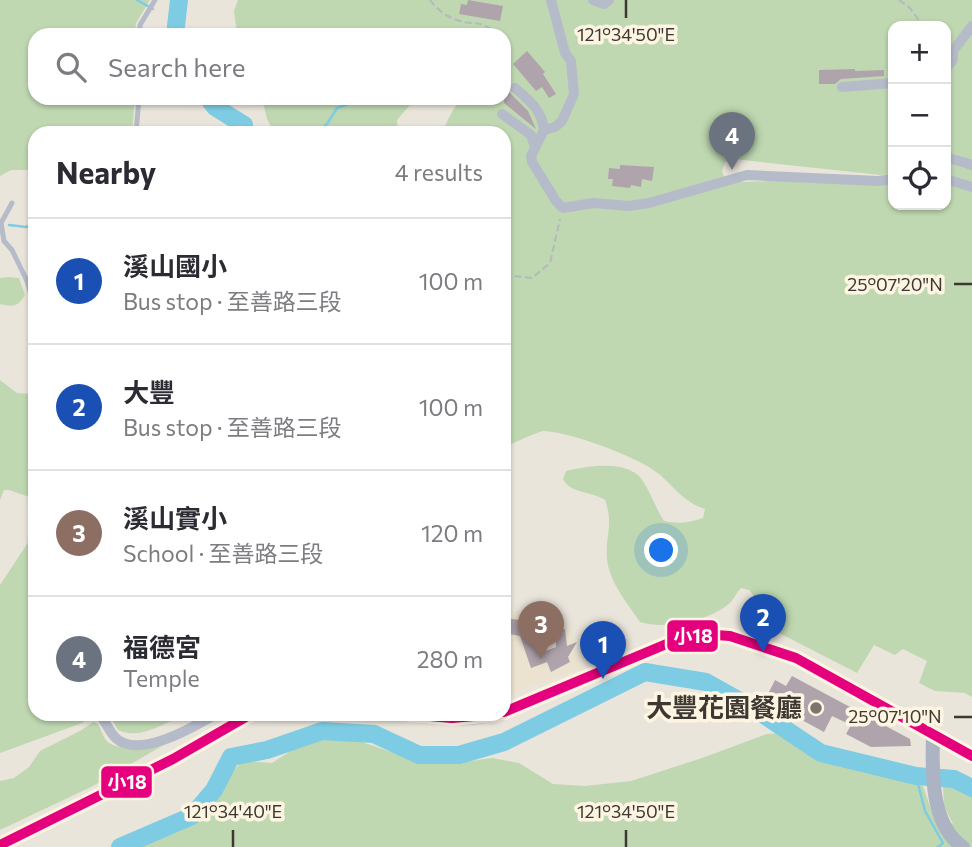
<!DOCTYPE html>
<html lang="en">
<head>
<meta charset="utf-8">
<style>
  body { margin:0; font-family:Commissioner,"Noto Sans TC",sans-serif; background:#f7f7f7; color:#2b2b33 }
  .controls { position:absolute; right:21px; top:21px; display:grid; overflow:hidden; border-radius:14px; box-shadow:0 2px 5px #0004 }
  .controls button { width:63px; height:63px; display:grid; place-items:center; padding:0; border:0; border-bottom:2px solid #e1e1e2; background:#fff; color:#2b2b33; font:35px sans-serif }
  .you { position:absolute; left:662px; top:551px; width:24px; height:24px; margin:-18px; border:5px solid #fff; border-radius:50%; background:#1a73e8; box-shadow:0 0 0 10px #1a73e833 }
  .badge { display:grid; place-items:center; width:46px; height:46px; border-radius:50%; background:#7a756d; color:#fff; font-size:23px; font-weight:700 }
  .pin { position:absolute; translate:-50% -58px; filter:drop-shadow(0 2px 4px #0008) }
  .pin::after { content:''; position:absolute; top:37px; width:24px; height:21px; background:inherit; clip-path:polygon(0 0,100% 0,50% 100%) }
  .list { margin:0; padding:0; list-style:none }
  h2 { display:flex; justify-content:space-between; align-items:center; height:91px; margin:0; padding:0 28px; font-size:30px }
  h2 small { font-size:23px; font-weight:400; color:#7c7c81 }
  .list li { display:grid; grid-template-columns:46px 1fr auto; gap:21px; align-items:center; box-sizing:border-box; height:126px; padding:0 28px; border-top:2px solid #e1e1e2 }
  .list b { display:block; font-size:26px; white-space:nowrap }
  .list p { margin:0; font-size:23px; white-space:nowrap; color:#7c7c81 }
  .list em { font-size:23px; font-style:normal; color:#7c7c81 }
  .icon { flex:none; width:38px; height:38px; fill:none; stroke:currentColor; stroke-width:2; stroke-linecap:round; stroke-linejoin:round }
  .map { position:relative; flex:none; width:972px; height:847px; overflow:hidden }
  .search { position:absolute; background:#fff; box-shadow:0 2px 5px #0004; left:28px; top:28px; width:483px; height:77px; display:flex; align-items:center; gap:18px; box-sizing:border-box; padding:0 24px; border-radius:21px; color:#7c7c81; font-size:26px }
  .panel { position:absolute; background:#fff; box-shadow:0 2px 5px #0004; left:28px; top:126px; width:483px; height:595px; border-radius:21px }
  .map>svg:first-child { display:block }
</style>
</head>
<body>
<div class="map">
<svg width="972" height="847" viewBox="0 0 972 847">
  <rect width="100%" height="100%" fill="#eae5db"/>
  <polygon fill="#ebe2cf" points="504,608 561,622 571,629 575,649 582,669 504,696"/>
  <g fill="#bfd8b1">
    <polygon points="0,0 150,0 136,23 135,35 35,35 35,98 135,98 132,133 35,133 35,170 11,170 0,176"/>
    <path d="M238,0H972V182L946,174V26H893V174L881,175L733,159L725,162L722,171L725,179L732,182L809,180L893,182V205H946V183L972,191V697L965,693L935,691L919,683L927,661L903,649L895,655L874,645L857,673L752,619L754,596L749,590L741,588C737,592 734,598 731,602C711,621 665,630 640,622C628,604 609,582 607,559C605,536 614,525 605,500C592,491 570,494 563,479L566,471C586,466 624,460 640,477C650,490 655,507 664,521C678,524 689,523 703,518L705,509C685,503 674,487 659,474C639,457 570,432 544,431C538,431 513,444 504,447V133H442C461,90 460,98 504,98V35H237L234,11Z"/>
    <polygon points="262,98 416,98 397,120 398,131 401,133 274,133 267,119"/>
    <path d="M8,277L19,278L25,295C18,307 13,307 0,304V278Z"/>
    <polygon points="0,380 17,393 35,394 35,499 9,490 4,490 0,500"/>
    <polygon points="35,532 35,714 93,714 82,723 0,753 0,585"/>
    <path d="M115,714H189C165,721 143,741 118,730L112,719Z"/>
    <path d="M93,722L98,724C101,728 102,735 106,740C117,754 154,744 169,742L91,787L0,830V781L14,778L29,767L40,751L80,731Z"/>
    <path d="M780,733C802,750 821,760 848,767C874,774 899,775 923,786L932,812L953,824L944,806L943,786C952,779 963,787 972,791V847H138L186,828L222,792L229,776L242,761L272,763L297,747L320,738L353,739L415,760L449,764L492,758L519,763L553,784L585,786L631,781L702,758L767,734Z"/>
  </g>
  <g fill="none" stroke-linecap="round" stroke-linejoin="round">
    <g stroke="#7ecce3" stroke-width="2.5">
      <polyline points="137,0 153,9"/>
      <polyline points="471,35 483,33 487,35"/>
      <polyline points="316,133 327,124 337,108 365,98"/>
      <polyline points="9,225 26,227 35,223"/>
      <polyline points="916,776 925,811 943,843 938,847"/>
    </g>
    <g stroke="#7ecce3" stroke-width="18">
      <polyline points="175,35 179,0"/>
      <polyline points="208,98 215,107 244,125 244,133"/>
      <polyline points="120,847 192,816 214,790 231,757 267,750 322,731 374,734 419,755 459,755 504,742 645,672 706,682 761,713 821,753 916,776 954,779 972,788"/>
    </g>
  </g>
  <g fill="#b0a4ac">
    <polygon points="468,0 503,6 500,21 459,14 461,4 467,5"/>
    <polygon points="527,51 545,72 543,74 556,94 549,98 542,87 536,91 513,64"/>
    <polygon points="855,69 855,71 884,70 884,76 841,79 835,84 819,84 819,70"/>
    <polygon points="504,79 509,83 508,91 528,111 536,129 504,103"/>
    <polygon points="620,165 654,167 652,181 642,179 641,187 631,185 630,188 612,186 613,179 608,179 609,168 620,169"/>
    <polygon points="504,618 535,622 537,629 532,631 540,653 556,647 555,629 565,629 567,646 577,642 568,657 570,662 551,672 547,662 531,668 520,636 504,633"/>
    <polygon points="792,676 910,739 911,746 871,747 846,734 851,725 832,716 824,732 765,700 775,680 786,686"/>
  </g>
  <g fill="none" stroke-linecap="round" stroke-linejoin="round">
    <g stroke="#b5b8be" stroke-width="2" stroke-dasharray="7 3.5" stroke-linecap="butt">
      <path d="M430,0C436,8 446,17 457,20C475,27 480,17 497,35"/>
      <polyline points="899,0 910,8 923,26"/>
      <polyline points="504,69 509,78"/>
      <polyline points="504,275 532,278 550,263 560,219"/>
    </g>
    <g stroke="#b6bbc9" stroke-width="5">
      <polyline points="139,35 140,25 155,0"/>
      <polyline points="136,133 139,98"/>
      <polyline points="12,203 1,223 4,241 12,250 27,281 35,309"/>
    </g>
    <g stroke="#b6bbc9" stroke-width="10">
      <polyline points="551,0 565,53 571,61 574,94 562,121 555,127 544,130 531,156 532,162 556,201 563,208 593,203 629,206 649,203 747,175 878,181 893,179"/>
      <polyline points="593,0 604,4 609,0"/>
      <polyline points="946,68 953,60 953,51 972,26"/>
      <polyline points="842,87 893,83"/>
      <path d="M515,88C529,100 542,110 544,130"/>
      <polyline points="502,114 531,135 535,147"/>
      <polyline points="946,157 972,165"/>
      <polyline points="946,179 972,187"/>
      <path d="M106,714L104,721C108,727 112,735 117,739C140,759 195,726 216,714"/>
    </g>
    <g stroke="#acb3c3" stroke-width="14">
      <polyline points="504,712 676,640 701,634 730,636 796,658 972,756"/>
      <path d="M408,714C439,719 466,721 496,714"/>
      <path d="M933,734C932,770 930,825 963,847"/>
      <polyline points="0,845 173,759 251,714"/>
    </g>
    <defs>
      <g id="bus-1">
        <polyline points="504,712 676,640 701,634 730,636 796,658 972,756"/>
        <polyline points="408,714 452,718 496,714"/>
        <polyline points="0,845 173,759 251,714"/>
      </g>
    </defs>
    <use href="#bus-1" stroke="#fef4e2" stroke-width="16"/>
    <use href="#bus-1" stroke="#e5007d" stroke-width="10"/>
  </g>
  <path fill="none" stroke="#3d3932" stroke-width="2.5" d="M626,0V18M954,284H972M954,717H972M233,830V847M626,830V847"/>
  <circle fill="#7a756d" stroke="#fef4e2" stroke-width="2.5" cx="816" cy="708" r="7"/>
  <g text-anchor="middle" stroke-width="7" stroke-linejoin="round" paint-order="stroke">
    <g font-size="26" font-weight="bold" fill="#3d3932" stroke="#fef4e2" text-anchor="end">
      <text x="802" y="717">大豐花園餐廳</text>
    </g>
  </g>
  <g font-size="18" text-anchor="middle" fill="#3d3932" stroke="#fef4e2" stroke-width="7" stroke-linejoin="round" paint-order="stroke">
    <text x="626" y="41">121°34'50"E</text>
    <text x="895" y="291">25°07'20"N</text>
    <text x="895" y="723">25°07'10"N</text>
    <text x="233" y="818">121°34'40"E</text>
    <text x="626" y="818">121°34'50"E</text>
  </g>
  <g stroke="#fef4e2" stroke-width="2.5">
    <rect x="666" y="619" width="53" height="34" rx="7" fill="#e5007d"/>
    <rect x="100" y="765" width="53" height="34" rx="7" fill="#e5007d"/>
  </g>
  <g font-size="19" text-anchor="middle" font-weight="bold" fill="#fff">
    <text x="693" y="643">小18</text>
    <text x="127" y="789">小18</text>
  </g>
</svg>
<div class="controls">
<button>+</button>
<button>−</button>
<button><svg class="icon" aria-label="locate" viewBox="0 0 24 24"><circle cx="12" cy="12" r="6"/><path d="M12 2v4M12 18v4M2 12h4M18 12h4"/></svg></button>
</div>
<div class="you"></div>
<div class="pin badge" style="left:603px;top:679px;background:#1a4fb4">1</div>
<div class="pin badge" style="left:763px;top:652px;background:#1a4fb4">2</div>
<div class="pin badge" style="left:541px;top:659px;background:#8d6e63">3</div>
<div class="pin badge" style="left:732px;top:170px;background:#6b7280">4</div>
<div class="search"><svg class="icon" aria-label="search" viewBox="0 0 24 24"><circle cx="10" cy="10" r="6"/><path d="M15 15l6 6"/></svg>Search here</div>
<section class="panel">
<h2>Nearby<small>4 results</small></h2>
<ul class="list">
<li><span class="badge" style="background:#1a4fb4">1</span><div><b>溪山國小</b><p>Bus stop · 至善路三段</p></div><em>100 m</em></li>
<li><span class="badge" style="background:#1a4fb4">2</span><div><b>大豐</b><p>Bus stop · 至善路三段</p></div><em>100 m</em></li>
<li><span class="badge" style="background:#8d6e63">3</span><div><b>溪山實小</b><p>School · 至善路三段</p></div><em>120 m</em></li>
<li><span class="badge" style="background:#6b7280">4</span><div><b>福德宮</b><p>Temple</p></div><em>280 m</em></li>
</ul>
</section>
</div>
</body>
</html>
